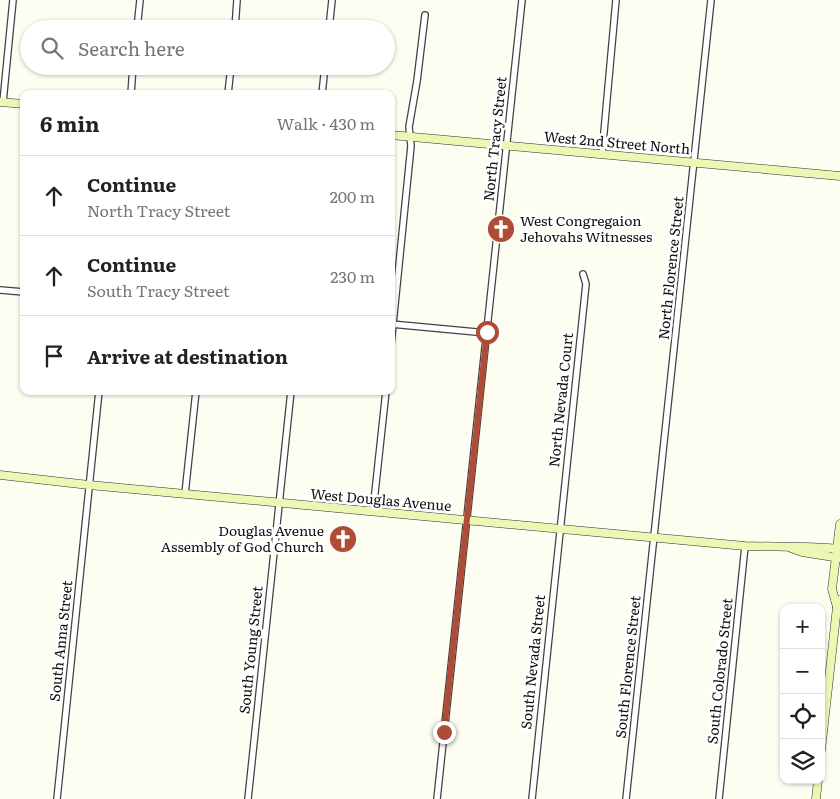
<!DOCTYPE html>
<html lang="en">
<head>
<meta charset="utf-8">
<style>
  body { margin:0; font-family:Literata,serif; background:#f6f6f6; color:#222 }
  .controls { position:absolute; right:15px; bottom:15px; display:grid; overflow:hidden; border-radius:10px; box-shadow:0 1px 4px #0004 }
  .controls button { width:45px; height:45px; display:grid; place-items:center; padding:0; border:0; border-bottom:1px solid #e0e0e0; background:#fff; color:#222; font:25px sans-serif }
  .stop { position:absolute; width:15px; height:15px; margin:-11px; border:4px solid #ae4c36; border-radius:50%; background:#fff }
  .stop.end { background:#ae4c36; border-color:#fff; box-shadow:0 1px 5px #0008 }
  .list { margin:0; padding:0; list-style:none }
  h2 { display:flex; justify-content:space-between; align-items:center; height:65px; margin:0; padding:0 20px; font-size:21px }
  h2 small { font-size:16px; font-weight:400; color:#767676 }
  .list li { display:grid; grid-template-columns:32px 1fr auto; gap:15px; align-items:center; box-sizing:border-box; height:80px; padding:0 20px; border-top:1px solid #e0e0e0 }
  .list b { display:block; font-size:19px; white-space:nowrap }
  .list p { margin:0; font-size:16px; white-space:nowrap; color:#767676 }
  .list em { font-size:16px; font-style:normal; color:#767676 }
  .icon { flex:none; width:28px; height:28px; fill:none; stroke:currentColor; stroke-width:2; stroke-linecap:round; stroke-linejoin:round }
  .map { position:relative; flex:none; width:840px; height:799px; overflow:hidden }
  .search { position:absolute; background:#fff; box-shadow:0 1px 4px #0004; left:20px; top:20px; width:375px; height:55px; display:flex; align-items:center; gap:12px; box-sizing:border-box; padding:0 18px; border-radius:28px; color:#767676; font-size:19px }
  .panel { position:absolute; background:#fff; box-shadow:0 1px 4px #0004; left:20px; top:90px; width:375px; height:305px; border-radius:10px }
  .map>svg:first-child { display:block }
</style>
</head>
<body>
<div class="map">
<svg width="840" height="799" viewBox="0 0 840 799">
  <rect width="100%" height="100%" fill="#fdfdf1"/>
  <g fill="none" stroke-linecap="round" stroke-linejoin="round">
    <defs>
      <g id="street">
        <polyline points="137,29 140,0"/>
        <polyline points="235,29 237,0"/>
        <polyline points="329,29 332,0"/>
        <polyline points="131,94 133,66"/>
        <polyline points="228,94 231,66"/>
        <polyline points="322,94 325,66"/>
        <polyline points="3,102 13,0"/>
        <polyline points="602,154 616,0"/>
        <polyline points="0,290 24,292"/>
        <polyline points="391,324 487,333"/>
        <polyline points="391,344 411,146 409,127 417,81 425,15"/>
        <polyline points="185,494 196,391"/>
        <polyline points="373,511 386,391"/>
        <polyline points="57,799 99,391"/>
        <polyline points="248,799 291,391"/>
        <polyline points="437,799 522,0"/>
        <polyline points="532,799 586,284 583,274"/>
        <polyline points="626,799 711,0"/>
        <polyline points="719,799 745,546"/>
      </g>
      <g id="secondary">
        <polyline points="0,102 24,104"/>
        <polyline points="391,135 840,176"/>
        <path d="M0,475L89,485L745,546C777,547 808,546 840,549"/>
        <polyline points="791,548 802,552 840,558"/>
        <polyline points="837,607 832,589 840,524"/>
        <polyline points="821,750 837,607 840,600"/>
        <polyline points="816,799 818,780"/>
      </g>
    </defs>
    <use href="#street" stroke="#414141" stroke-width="8"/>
    <use href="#secondary" stroke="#303030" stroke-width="9"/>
    <use href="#street" stroke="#fff" stroke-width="5.5"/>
    <use href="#secondary" stroke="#eef6b4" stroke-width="8"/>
  </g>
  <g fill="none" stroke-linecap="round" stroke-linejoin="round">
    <polyline stroke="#ae4c36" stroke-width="6" points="444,732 487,332"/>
  </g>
  <defs>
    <symbol id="church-disc" viewBox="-11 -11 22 22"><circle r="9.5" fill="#ae4c36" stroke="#fff"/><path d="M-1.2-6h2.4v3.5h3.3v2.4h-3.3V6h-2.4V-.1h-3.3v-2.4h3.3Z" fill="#fff"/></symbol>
  </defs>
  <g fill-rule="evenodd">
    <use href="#church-disc" x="485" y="213" width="32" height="32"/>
    <use href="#church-disc" x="327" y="523" width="32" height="32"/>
  </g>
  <g text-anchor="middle" stroke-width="5" stroke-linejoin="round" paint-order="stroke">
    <g font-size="14" fill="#0e0e0e" stroke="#fff">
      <text transform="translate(495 139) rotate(-84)" y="5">North Tracy Street</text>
      <text transform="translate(617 143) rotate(5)" y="5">West 2nd Street North</text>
      <text transform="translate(671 268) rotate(-84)" y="5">North Florence Street</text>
      <text transform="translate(561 400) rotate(-84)" y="5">North Nevada Court</text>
      <text transform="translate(381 500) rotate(5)" y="5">West Douglas Avenue</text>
      <text transform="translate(61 641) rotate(-84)" y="5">South Anna Street</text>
      <text transform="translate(251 650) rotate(-84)" y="5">South Young Street</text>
      <text transform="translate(533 662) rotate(-84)" y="5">South Nevada Street</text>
      <text transform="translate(628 667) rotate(-84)" y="5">South Florence Street</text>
      <text transform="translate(720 671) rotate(-84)" y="5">South Colorado Street</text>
    </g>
    <g font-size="14" fill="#0e0e0e" stroke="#fff" text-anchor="start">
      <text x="520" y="226">West Congregaion<tspan x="520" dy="16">Jehovahs Witnesses</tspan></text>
      <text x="324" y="536" text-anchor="end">Douglas Avenue<tspan x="324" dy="16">Assembly of God Church</tspan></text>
    </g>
  </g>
</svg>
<div class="controls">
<button>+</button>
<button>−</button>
<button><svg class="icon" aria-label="locate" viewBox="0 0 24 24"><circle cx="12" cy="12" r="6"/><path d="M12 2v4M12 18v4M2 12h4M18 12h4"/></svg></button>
<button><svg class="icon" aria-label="layers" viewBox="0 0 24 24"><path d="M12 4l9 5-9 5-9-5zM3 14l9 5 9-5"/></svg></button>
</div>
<div class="stop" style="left:487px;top:332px"></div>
<div class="stop end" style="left:444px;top:732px"></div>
<div class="search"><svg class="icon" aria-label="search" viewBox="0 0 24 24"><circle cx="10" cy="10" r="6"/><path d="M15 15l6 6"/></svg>Search here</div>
<section class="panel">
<h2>6 min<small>Walk · 430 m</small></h2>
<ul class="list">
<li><svg class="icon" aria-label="ahead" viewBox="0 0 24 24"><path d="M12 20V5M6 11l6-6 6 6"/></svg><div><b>Continue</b><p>North Tracy Street</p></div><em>200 m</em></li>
<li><svg class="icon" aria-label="ahead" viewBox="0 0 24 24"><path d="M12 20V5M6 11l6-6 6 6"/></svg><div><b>Continue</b><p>South Tracy Street</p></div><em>230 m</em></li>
<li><svg class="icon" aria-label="arrive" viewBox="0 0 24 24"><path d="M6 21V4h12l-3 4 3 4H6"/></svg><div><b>Arrive at destination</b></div></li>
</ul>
</section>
</div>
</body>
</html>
